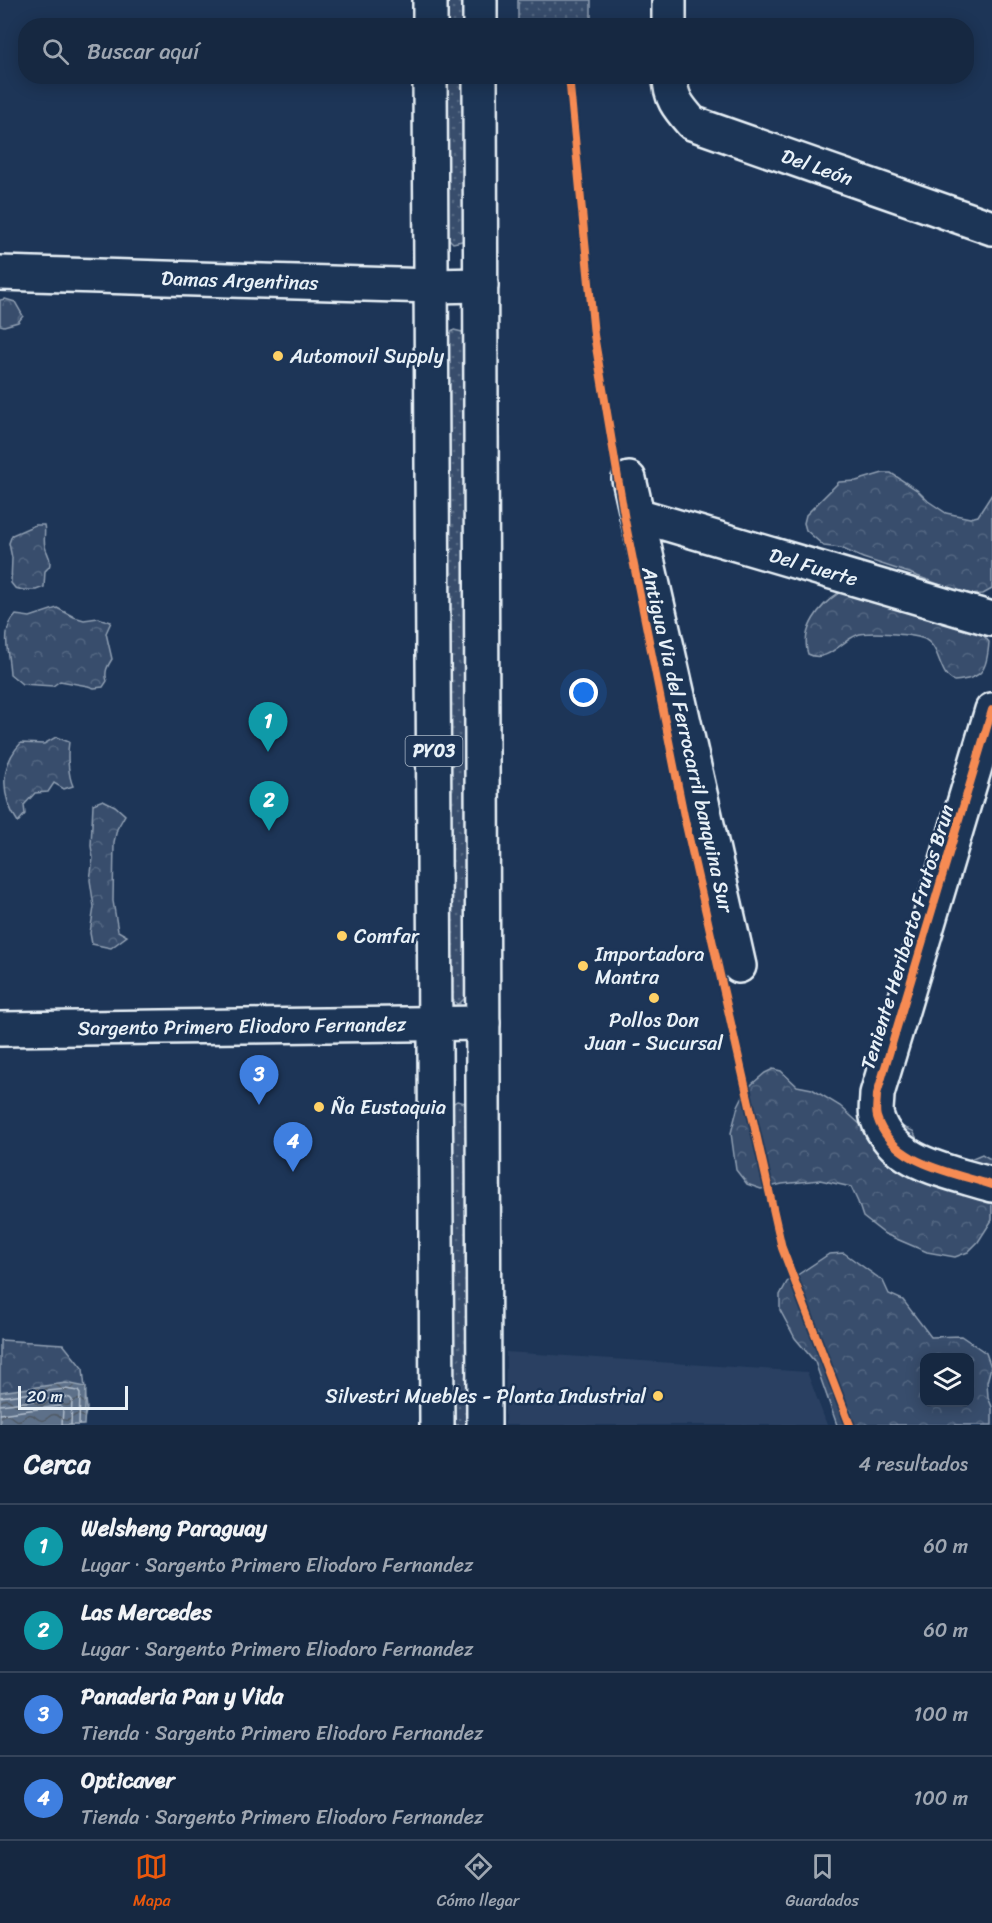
<!DOCTYPE html>
<html lang="es">
<head>
<meta charset="utf-8">
<style>
  body { margin:0; font-family:Sriracha,sans-serif; background:#1f3048; color:#f1f3f6 }
  .controls { position:absolute; right:18px; bottom:18px; display:grid; overflow:hidden; border-radius:12px; box-shadow:0 3px 15px #0003 }
  .controls button { width:54px; height:54px; display:grid; place-items:center; padding:0; border:0; border-bottom:2px solid #35445a; background:#162841; color:#f1f3f6; font:30px sans-serif }
  .scale { position:absolute; left:18px; bottom:15px; width:110px; box-sizing:border-box; padding-left:6px; border:3px solid #e8f1f8; border-top:0; font-size:16px; line-height:21px; white-space:nowrap; color:#e8f1f8; -webkit-text-stroke:4px #1d3557; paint-order:stroke }
  .you { position:absolute; left:584px; top:693px; width:21px; height:21px; margin:-15px; border:4px solid #fff; border-radius:50%; background:#1a73e8; box-shadow:0 0 0 9px #1a73e833 }
  .badge { display:grid; place-items:center; width:39px; height:39px; border-radius:50%; background:#ea580c; color:#fff; font-size:20px; font-weight:700 }
  .pin { position:absolute; translate:-50% -50px; filter:drop-shadow(0 2px 3px #0008) }
  .pin::after { content:''; position:absolute; top:32px; width:21px; height:18px; background:inherit; clip-path:polygon(0 0,100% 0,50% 100%) }
  .list { margin:0; padding:0; list-style:none }
  h2 { display:flex; justify-content:space-between; align-items:center; height:78px; margin:0; padding:0 24px; font-size:26px }
  h2 small { font-size:20px; font-weight:400; color:#9ea6b1 }
  .list li { display:grid; grid-template-columns:39px 1fr auto; gap:18px; align-items:center; box-sizing:border-box; height:84px; padding:0 24px; border-top:2px solid #35445a }
  .list b { display:block; font-size:22px; white-space:nowrap }
  .list p { margin:0; font-size:20px; white-space:nowrap; color:#9ea6b1 }
  .list em { font-size:20px; font-style:normal; color:#9ea6b1 }
  .icon { flex:none; width:33px; height:33px; fill:none; stroke:currentColor; stroke-width:2; stroke-linecap:round; stroke-linejoin:round }
  .map { position:relative; flex:none; width:992px; height:1425px; overflow:hidden }
  .search { position:absolute; background:#162841; box-shadow:0 3px 15px #0003; left:18px; right:18px; top:18px; height:66px; display:flex; align-items:center; gap:15px; box-sizing:border-box; padding:0 21px; border-radius:24px; color:#9ea6b1; font-size:22px }
  .sheet { height:414px; background:#162841 }
  nav { display:flex; justify-content:space-around; align-items:center; box-sizing:border-box; height:84px; border-top:2px solid #35445a; background:#162841; font-size:16px; color:#9ea6b1 }
  nav a { display:grid; justify-items:center; gap:3px }
  nav .on { color:#ea580c }
  .map>svg:first-child { display:block }
</style>
</head>
<body>
<div class="map">
<svg width="992" height="1425" viewBox="0 0 992 1425">
  <defs>
    <pattern id="grass-dots" width="8" height="8" patternUnits="userSpaceOnUse" patternTransform="scale(1.5)"><rect width="8" height="8" fill="#374d6c"/><path d="M2 2h.1M6 6h.1" fill="none" stroke="#546782" stroke-width="1.8" stroke-linecap="round"/></pattern>
    <pattern id="forest-crowns" width="20" height="18" patternUnits="userSpaceOnUse" patternTransform="scale(1.5)"><rect width="20" height="18" fill="#374d6c"/><path d="M2 6a3 3 0 1 1 6 0M12 15a3 3 0 1 1 6 0" fill="none" stroke="#546782"/></pattern>
    <pattern id="water-waves" width="16" height="10" patternUnits="userSpaceOnUse" patternTransform="scale(1.5)"><rect width="16" height="10" fill="#5d7089"/><path d="M0 5q4-4 8 0t8 0" fill="none" stroke="#505a66"/></pattern>
  </defs>
  <rect width="100%" height="100%" fill="#1d3557"/>
  <filter id="ink" filterUnits="userSpaceOnUse"><feTurbulence type="fractalNoise" baseFrequency=".0167" numOctaves="2"/><feDisplacementMap in="SourceGraphic" scale="12" xChannelSelector="R" yChannelSelector="G"/><feConvolveMatrix kernelMatrix="1 2 1 2 8 2 1 2 1" color-interpolation-filters="sRGB"/></filter>
  <g filter="url(#ink)">
    <polygon fill="#2a4162" points="506,1352 807,1372 827,1425 505,1425"/>
    <g fill="url(#grass-dots)" stroke="#909fb2" stroke-width="1.5">
      <rect x="447" y="0" width="16" height="25"/>
      <rect x="518" y="0" width="73" height="25"/>
      <polygon points="448,77 463,77 464,238 462,241 453,243 448,238"/>
      <polygon points="454,330 462,332 464,334 466,997 460,1003 457,1004 451,998 448,335"/>
      <polygon points="457,1101 465,1103 467,1105 468,1425 452,1425 451,1105"/>
    </g>
    <g fill="url(#forest-crowns)" stroke="#909fb2" stroke-width="1.5" fill-rule="evenodd">
      <polygon points="5,299 15,302 23,316 18,322 4,326 0,325 0,300"/>
      <polygon points="883,473 891,473 917,490 928,501 946,513 970,518 978,516 992,494 992,589 983,594 967,595 909,573 863,558 841,548 824,546 806,530 804,523 806,515 839,482 856,481"/>
      <path d="M35,525H44C46,532 43,539 45,546C46,552 50,556 50,562C50,567 49,567 45,571L44,587L36,590H23L15,588L11,583L12,558L9,543L12,535Z"/>
      <path d="M840,592L882,597L980,631L989,642C987,670 983,679 954,681C953,681 947,676 947,676C939,666 938,647 926,640C917,634 867,631 857,635C841,641 827,664 808,654C800,629 820,605 840,592Z"/>
      <path d="M57,608L74,617L84,620L98,618L111,622L106,633L112,659C107,667 104,672 107,681L103,687L94,688L88,686L60,681L53,686L22,684L10,674C9,653 0,631 16,615L30,617Z"/>
      <path d="M56,737L69,742C67,755 68,775 73,786L64,789L54,783L48,792L35,793L24,805L25,814L18,822C0,796 0,765 21,743L44,744Z"/>
      <polygon points="103,800 115,806 125,815 117,829 114,842 113,901 118,931 127,936 111,948 92,944 90,933 94,907 90,880 93,858 91,846 93,804"/>
      <polygon points="773,1069 781,1071 797,1086 812,1089 840,1106 862,1126 871,1128 898,1125 913,1131 920,1145 958,1171 968,1160 982,1154 992,1160 992,1220 978,1242 968,1252 955,1257 927,1252 885,1234 863,1217 858,1202 851,1187 820,1180 782,1184 761,1189 747,1184 736,1170 731,1133 738,1106 744,1094 752,1084 765,1073"/>
      <path d="M844,1253L883,1281L889,1294L903,1300L931,1337L961,1336L986,1353L991,1367L987,1382L988,1397L992,1407V1425H837L815,1362L795,1338L780,1310V1295L787,1282L829,1254ZM924,1358H970V1402H924Z"/>
      <polygon points="0,1340 63,1344 83,1369 87,1409 82,1425 0,1425"/>
    </g>
    <polygon fill="url(#water-waves)" stroke="#95a4b5" stroke-width="1.5" points="66,1383 86,1387 84,1425 0,1425 0,1392"/>
    <g fill="none" stroke-linecap="round" stroke-linejoin="round">
      <g stroke="#b0bdcc" stroke-width="1.5">
        <polyline points="0,1397 65,1389 78,1391 80,1394 79,1425"/>
        <polyline points="0,1405 65,1397 70,1398 72,1400 71,1425"/>
        <polyline points="0,1414 60,1406 63,1409 62,1425"/>
      </g>
      <defs>
        <g id="street">
          <polyline points="669,0 669,26"/>
          <path id="s1" d="M670,76C670,98 678,107 692,123L992,228"/>
          <path id="s2" d="M0,273L432,286L481,285"/>
          <path id="s3" d="M629,479L739,966"/>
          <path id="s4" d="M637,515L992,619"/>
          <path d="M992,710L877,1094C877,1102 875,1111 877,1117C891,1164 952,1172 992,1185"/>
          <path id="s5" d="M0,1029L483,1023"/>
        </g>
        <g id="highway">
          <polyline points="430,0 430,26"/>
          <polyline points="480,0 480,26"/>
          <polyline points="430,76 437,1425"/>
          <polyline points="480,76 484,1425"/>
        </g>
      </defs>
      <use href="#street" stroke="#e8f1f8" stroke-width="38"/>
      <use href="#highway" stroke="#e8f1f8" stroke-width="38"/>
      <use href="#street" stroke="#1d3557" stroke-width="33"/>
      <use href="#highway" stroke="#1d3557" stroke-width="33"/>
      <defs>
        <g id="cycleway">
          <polyline points="569,76 594,335 625,520 684,816 782,1248 850,1425"/>
          <path d="M992,710L877,1094C877,1102 875,1111 877,1117C891,1164 952,1172 992,1185"/>
        </g>
      </defs>
      <use href="#cycleway" stroke="#1d3557" stroke-width="11"/>
      <use href="#cycleway" stroke="#f68b52" stroke-width="8"/>
    </g>
  </g>
  <g fill="#ffd166" stroke="#1d3557" stroke-width="2">
    <circle cx="278" cy="356" r="6"/>
    <circle cx="342" cy="936" r="6"/>
    <circle cx="583" cy="966" r="6"/>
    <circle cx="654" cy="998" r="6"/>
    <circle cx="319" cy="1107" r="6"/>
    <circle cx="658" cy="1396" r="6"/>
  </g>
  <g text-anchor="middle" stroke-width="5" stroke-linejoin="round" paint-order="stroke">
    <rect fill="#1d3557" stroke="#abb9c8" stroke-width="1.5" x="405.5" y="736" width="57" height="30" rx="4.5"/>
    <g font-size="18" font-weight="bold" fill="#e8f1f8">
      <text x="434" y="757">PY03</text>
    </g>
    <g font-size="20" fill="#e8f1f8" stroke="#1d3557">
      <text dy="7" stroke="none"><textPath href="#s1" startOffset="186">Del León</textPath></text>
      <text dy="7" stroke="none"><textPath href="#s2" startOffset="240">Damas Argentinas</textPath></text>
      <text dy="7" stroke="none"><textPath href="#s4" startOffset="184">Del Fuerte</textPath></text>
      <text dy="7" stroke="none"><textPath href="#s3" startOffset="267">Antigua Via del Ferrocarril banquina Sur</textPath></text>
      <text transform="translate(907 937) rotate(-73)" y="7">Teniente Heriberto Frutos Brun</text>
      <text dy="7" stroke="none"><textPath href="#s5" startOffset="242">Sargento Primero Eliodoro Fernandez</textPath></text>
    </g>
    <g font-size="20" fill="#e8f1f8" stroke="#1d3557" text-anchor="start">
      <text x="290" y="363">Automovil Supply</text>
      <text x="354" y="943">Comfar</text>
      <text x="595" y="961">Importadora<tspan x="595" dy="23">Mantra</tspan></text>
      <text x="654" y="1027" text-anchor="middle">Pollos Don<tspan x="654" dy="23">Juan - Sucursal</tspan></text>
      <text x="331" y="1114">Ña Eustaquia</text>
      <text x="646" y="1403" text-anchor="end">Silvestri Muebles - Planta Industrial</text>
    </g>
  </g>
</svg>
<div class="controls">
<button><svg class="icon" aria-label="layers" viewBox="0 0 24 24"><path d="M12 4l9 5-9 5-9-5zM3 14l9 5 9-5"/></svg></button>
</div>
<div class="scale">20 m</div>
<div class="you"></div>
<div class="pin badge" style="left:268px;top:752px;background:#0f9aa8">1</div>
<div class="pin badge" style="left:269px;top:831px;background:#0f9aa8">2</div>
<div class="pin badge" style="left:259px;top:1105px;background:#3f7fe0">3</div>
<div class="pin badge" style="left:293px;top:1172px;background:#3f7fe0">4</div>
<div class="search"><svg class="icon" aria-label="search" viewBox="0 0 24 24"><circle cx="10" cy="10" r="6"/><path d="M15 15l6 6"/></svg>Buscar aquí</div>
</div>
<section class="sheet">
<h2>Cerca<small>4 resultados</small></h2>
<ul class="list">
<li><span class="badge" style="background:#0f9aa8">1</span><div><b>Welsheng Paraguay</b><p>Lugar · Sargento Primero Eliodoro Fernandez</p></div><em>60 m</em></li>
<li><span class="badge" style="background:#0f9aa8">2</span><div><b>Las Mercedes</b><p>Lugar · Sargento Primero Eliodoro Fernandez</p></div><em>60 m</em></li>
<li><span class="badge" style="background:#3f7fe0">3</span><div><b>Panaderia Pan y Vida</b><p>Tienda · Sargento Primero Eliodoro Fernandez</p></div><em>100 m</em></li>
<li><span class="badge" style="background:#3f7fe0">4</span><div><b>Opticaver</b><p>Tienda · Sargento Primero Eliodoro Fernandez</p></div><em>100 m</em></li>
</ul>
</section>
<nav>
<a class="on"><svg class="icon" aria-label="map" viewBox="0 0 24 24"><path d="M3 6l6-2 6 2 6-2v14l-6 2-6-2-6 2zM9 4v14M15 6v14"/></svg>Mapa</a>
<a><svg class="icon" aria-label="directions" viewBox="0 0 24 24"><path d="M12 3l9 9-9 9-9-9zM9 14v-3h6M13 9l2 2-2 2"/></svg>Cómo llegar</a>
<a><svg class="icon" aria-label="saved" viewBox="0 0 24 24"><path d="M7 4h10v16l-5-4-5 4z"/></svg>Guardados</a>
</nav>
</body>
</html>
